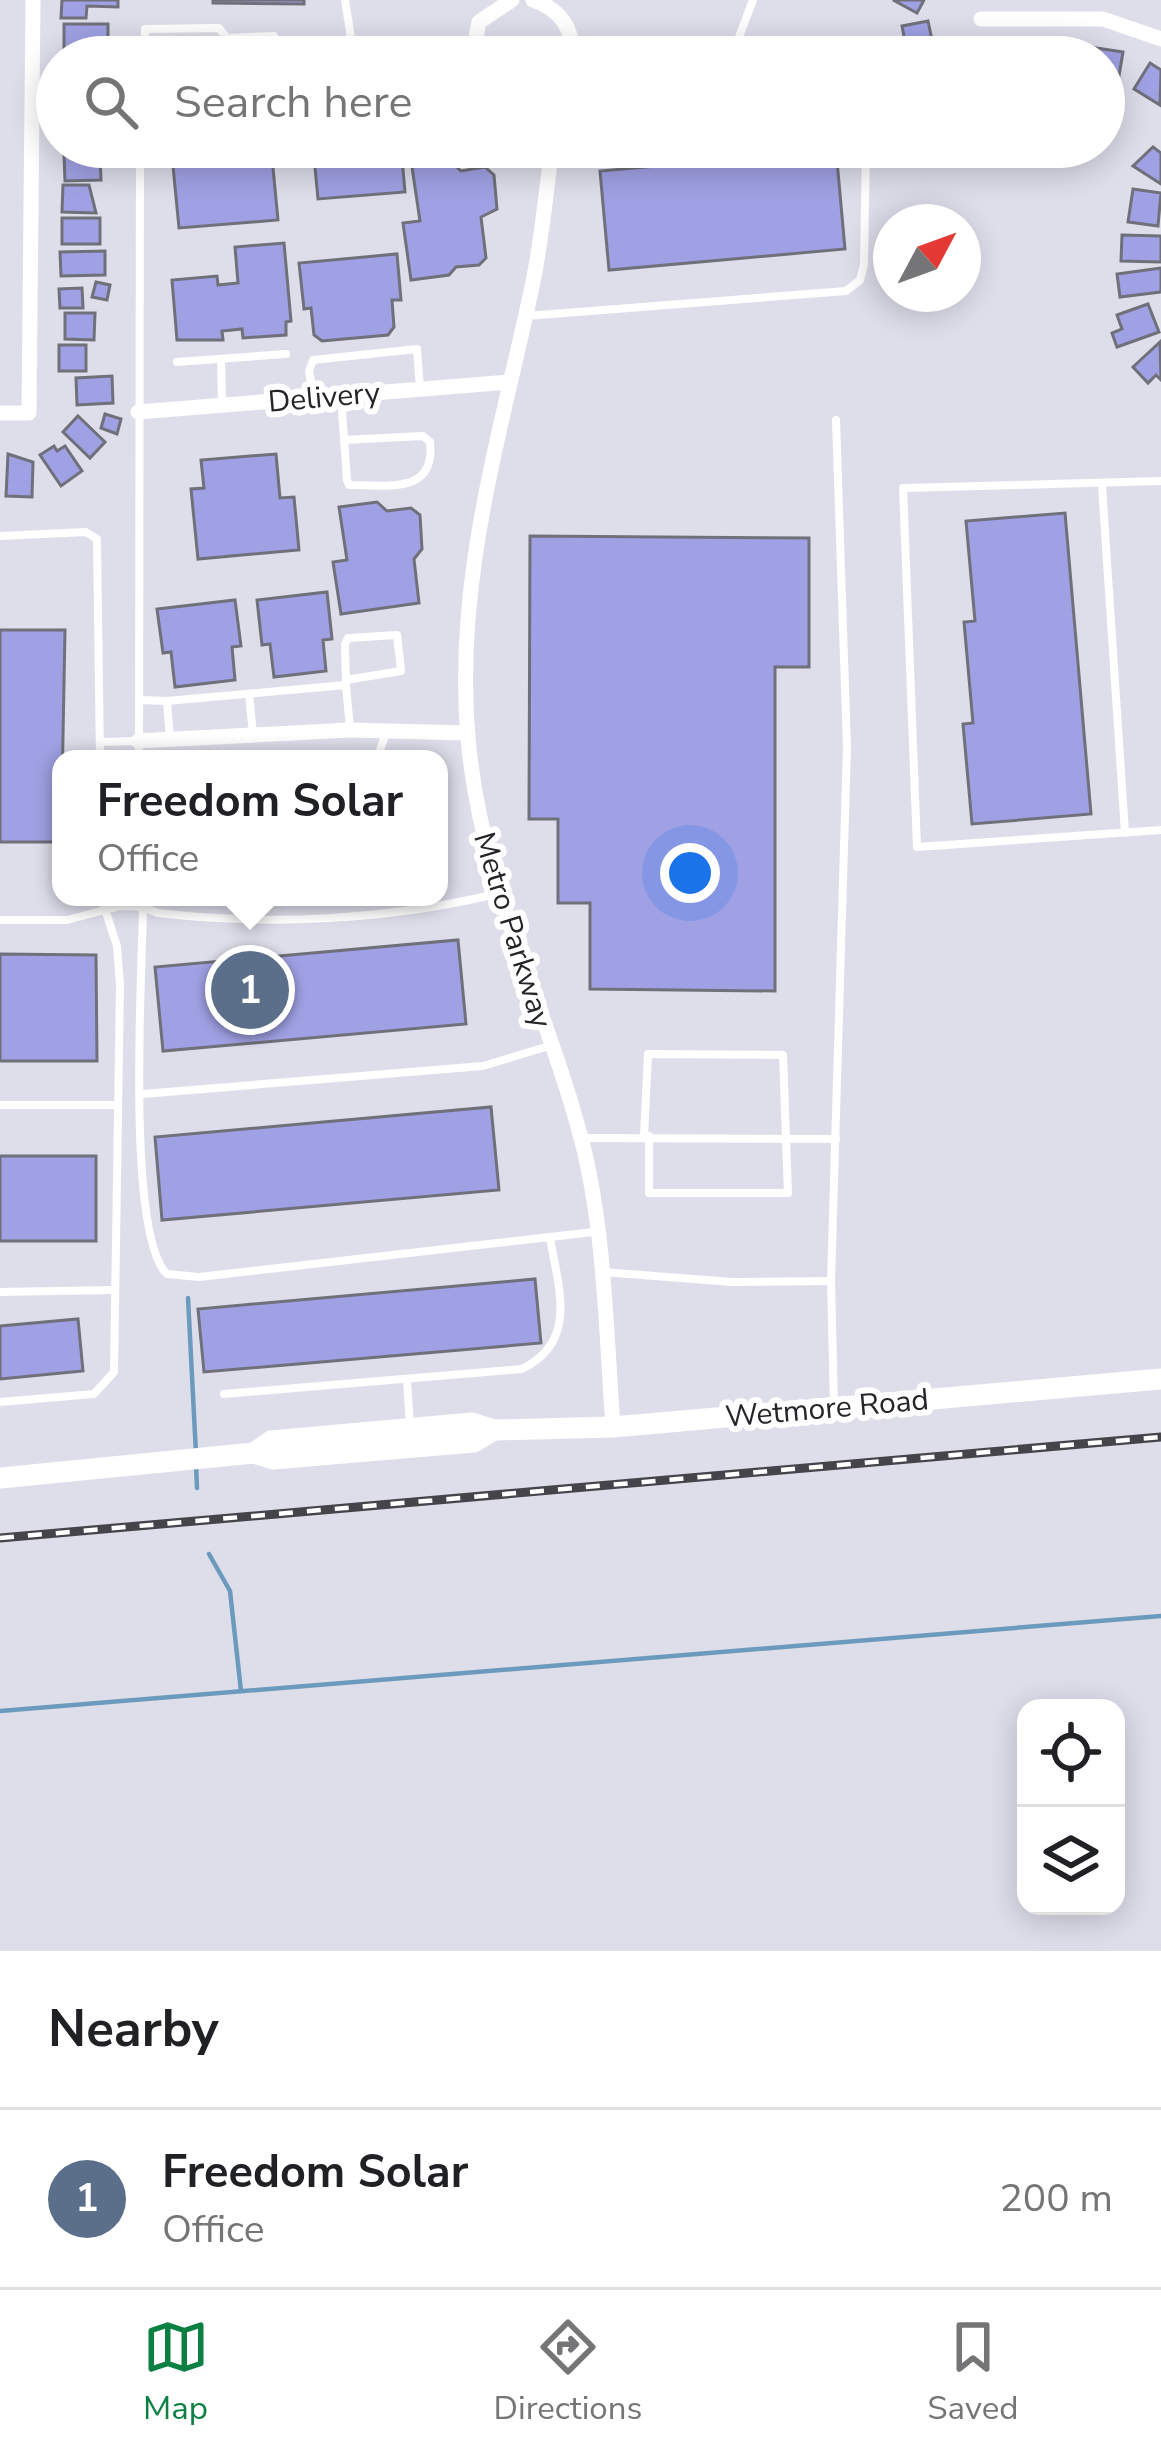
<!DOCTYPE html>
<html lang="en">
<head>
<meta charset="utf-8">
<style>
  body { margin:0; font-family:"Nunito Sans",sans-serif; background:#f6f6f6; color:#202124 }
  .controls { position:absolute; right:36px; bottom:36px; display:grid; overflow:hidden; border-radius:24px; box-shadow:0 6px 30px #0003 }
  .controls button { width:108px; height:108px; display:grid; place-items:center; padding:0; border:0; border-bottom:3px solid #e0e0e0; background:#fff; color:#202124; font:60px sans-serif }
  .compass { position:absolute; left:873px; top:204px; width:108px; height:108px; border-radius:50%; background:#fff; box-shadow:0 6px 30px #0003; rotate:49deg }
  .you { position:absolute; left:690px; top:873px; width:42px; height:42px; margin:-30px; border:9px solid #fff; border-radius:50%; background:#1a73e8; box-shadow:0 0 0 18px #1a73e833 }
  .badge { display:grid; place-items:center; width:78px; height:78px; border-radius:50%; background:#0b8043; color:#fff; font-size:39px; font-weight:700 }
  .pin { position:absolute; translate:-50% -50%; border:6px solid #fff; box-shadow:0 3px 12px #0006 }
  .popup { position:absolute; left:52px; top:750px; width:396px; height:156px; box-sizing:border-box; display:grid; place-content:center; border-radius:24px; background:#fff; filter:drop-shadow(0 3px 9px #0005); font-size:39px; white-space:nowrap; color:#757577 }
  .popup b { font-size:45px; color:#202124 }
  .popup::after { content:''; position:absolute; left:50%; top:100%; margin-left:-24px; border:24px solid transparent; border-top-color:#fff }
  .list { margin:0; padding:0; list-style:none }
  h2 { display:flex; justify-content:space-between; align-items:center; height:156px; margin:0; padding:0 48px; font-size:51px }
  h2 small { font-size:39px; font-weight:400; color:#757577 }
  .list li { display:grid; grid-template-columns:78px 1fr auto; gap:36px; align-items:center; box-sizing:border-box; height:180px; padding:0 48px; border-top:3px solid #e0e0e0 }
  .list b { display:block; font-size:45px; white-space:nowrap }
  .list p { margin:0; font-size:39px; white-space:nowrap; color:#757577 }
  .list em { font-size:39px; font-style:normal; color:#757577 }
  .icon { flex:none; width:66px; height:66px; fill:none; stroke:currentColor; stroke-width:2; stroke-linecap:round; stroke-linejoin:round }
  .map { position:relative; flex:none; width:1161px; height:1951px; overflow:hidden }
  .search { position:absolute; background:#fff; box-shadow:0 6px 30px #0003; left:36px; right:36px; top:36px; height:132px; display:flex; align-items:center; gap:30px; box-sizing:border-box; padding:0 42px; border-radius:66px; color:#757577; font-size:45px }
  .sheet { height:336px; background:#fff }
  nav { display:flex; justify-content:space-around; align-items:center; box-sizing:border-box; height:168px; border-top:3px solid #e0e0e0; background:#fff; font-size:33px; color:#757577 }
  nav a { display:grid; justify-items:center; gap:6px }
  nav .on { color:#0b8043 }
  .map>svg:first-child { display:block }
</style>
</head>
<body>
<div class="map">
<svg width="1161" height="1951" viewBox="0 0 1161 1951">
  <rect width="100%" height="100%" fill="#dddeea"/>
  <g fill="none" stroke-linecap="round" stroke-linejoin="round">
    <g stroke="#6b9abd" stroke-width="4.5">
      <polyline points="188,1298 196,1454"/>
      <polyline points="196,1465 197,1488"/>
      <polyline points="209,1554 230,1591 241,1691"/>
      <polyline points="0,1711 1161,1616"/>
    </g>
  </g>
  <g fill="#a0a1e4" stroke="#6f707a" stroke-width="3">
    <polygon points="62,0 118,0 118,7 87,6 86,18 61,18"/>
    <polygon points="213,0 304,0 304,4 213,3"/>
    <polygon points="893,0 924,0 917,13"/>
    <polygon points="928,21 935,54 908,57 902,26"/>
    <polygon points="64,24 108,24 108,49 64,48"/>
    <rect x="1015" y="46" width="27" height="11"/>
    <polygon points="1076,46 1076,57 1050,57 1049,48"/>
    <polygon points="1090,47 1123,52 1118,82 1104,79 1104,57 1088,57"/>
    <polygon points="1150,63 1161,70 1160,105 1134,89"/>
    <polygon points="219,147 271,147 278,220 179,228 172,156 219,152"/>
    <polygon points="313,147 401,147 405,192 318,199"/>
    <polygon points="1153,147 1161,153 1161,184 1133,166"/>
    <polygon points="836,150 845,249 609,270 600,171"/>
    <polygon points="100,154 101,180 65,181 64,155"/>
    <polygon points="452,163 461,171 485,167 494,175 497,209 481,217 486,258 479,265 456,267 449,275 411,280 403,223 420,221 412,167"/>
    <polygon points="63,185 89,185 96,213 62,212"/>
    <polygon points="1133,189 1161,193 1158,226 1128,222"/>
    <rect x="62" y="218" width="38" height="26"/>
    <polygon points="1122,235 1161,236 1161,262 1121,261"/>
    <polygon points="284,243 291,321 286,322 286,335 243,338 242,329 222,331 223,340 177,340 172,280 217,276 218,285 238,283 235,247"/>
    <polygon points="105,251 105,275 61,276 60,252"/>
    <polygon points="397,254 401,300 392,300 394,327 388,335 322,341 314,335 311,308 304,309 299,263"/>
    <polygon points="1161,268 1161,292 1120,297 1117,274"/>
    <polygon points="96,282 110,285 107,300 92,297"/>
    <polygon points="82,288 83,308 60,308 59,289"/>
    <polygon points="1148,304 1159,332 1117,347 1112,333 1122,329 1117,315"/>
    <polygon points="65,313 95,313 94,340 65,339"/>
    <polygon points="1160,342 1161,380 1156,375 1148,383 1133,367"/>
    <rect x="59" y="345" width="27" height="26"/>
    <polygon points="112,376 113,403 77,405 76,378"/>
    <polygon points="105,414 121,419 117,434 101,428"/>
    <polygon points="78,416 105,442 90,458 63,432"/>
    <polygon points="54,446 57,451 65,446 82,471 61,486 40,455"/>
    <polygon points="8,454 33,462 32,497 6,496"/>
    <polygon points="276,454 280,498 294,497 299,550 198,559 191,489 204,488 201,460"/>
    <polygon points="377,502 387,511 411,508 420,515 422,549 414,559 419,603 341,614 333,562 347,560 339,507"/>
    <polygon points="1065,513 1091,814 972,824 963,724 973,723 964,622 975,621 966,521"/>
    <polygon points="530,536 809,538 809,667 775,667 775,991 590,989 590,903 558,903 558,819 529,819"/>
    <polygon points="327,592 332,639 323,640 326,671 274,677 270,644 262,645 257,600"/>
    <polygon points="235,600 241,646 232,647 235,680 175,687 171,652 163,653 157,609"/>
    <polygon points="0,630 65,630 61,842 0,842"/>
    <polygon points="458,940 466,1024 163,1051 155,967"/>
    <polygon points="0,954 96,955 97,1061 0,1061"/>
    <polygon points="491,1107 499,1190 162,1220 155,1137"/>
    <rect x="0" y="1156" width="96" height="85"/>
    <polygon points="535,1279 541,1343 204,1372 198,1309"/>
    <polygon points="78,1319 83,1371 0,1379 0,1326"/>
  </g>
  <g fill="none" stroke-linecap="round" stroke-linejoin="round">
    <g stroke="#fff" stroke-width="8">
      <polyline points="345,0 354,57"/>
      <polyline points="227,38 274,36 280,57"/>
      <polyline points="144,57 145,29 219,28 227,38 227,57"/>
      <polyline points="651,57 734,50 753,0"/>
      <polyline points="526,316 846,291 860,280 864,265 866,147"/>
      <polyline points="221,360 222,404"/>
      <polyline points="177,362 286,354"/>
      <polyline points="314,397 309,371 313,360 417,349 420,388"/>
      <path d="M341,397L347,480L349,485C387,485 436,495 430,442L423,436L344,440"/>
      <polyline points="1161,481 903,488 917,847 1161,830"/>
      <polyline points="1102,486 1125,833"/>
      <polyline points="0,536 86,532 97,539 100,759"/>
      <polyline points="346,680 401,671 397,635 348,638 345,644 346,685"/>
      <polyline points="249,694 253,734"/>
      <polyline points="139,700 167,701"/>
      <polyline points="170,738 167,701 346,685 350,729"/>
      <polyline points="100,742 137,741"/>
      <polyline points="139,759 140,147"/>
      <polyline points="377,759 386,733"/>
      <path d="M142,897L143,907L158,913C270,926 387,920 496,894"/>
      <path d="M0,920H67L120,906L143,907C142,973 126,1235 167,1274L199,1277L594,1232"/>
      <polyline points="143,1094 483,1066 549,1046"/>
      <polyline points="0,1105 118,1105"/>
      <polyline points="644,1136 648,1054 783,1055 788,1193 649,1193 649,1136"/>
      <polyline points="583,1138 836,1139"/>
      <polyline points="603,1272 732,1282 831,1281"/>
      <polyline points="0,1292 114,1290"/>
      <polyline points="407,1380 410,1426"/>
      <path d="M224,1394L522,1369C579,1341 558,1288 550,1237"/>
      <polyline points="0,1402 94,1394 114,1372 120,985 117,946 101,897"/>
      <polyline points="834,1406 831,1281 847,747 836,420"/>
    </g>
    <g stroke="#fff" stroke-width="15">
      <path d="M533,0C561,10 573,28 573,57"/>
      <polyline points="981,19 1103,19 1161,39"/>
      <polyline points="369,57 471,50"/>
      <polyline points="472,57 479,22 512,0"/>
      <path d="M552,147C546,192 542,238 533,282C501,434 454,580 468,738C481,886 544,999 581,1138C605,1228 606,1333 613,1427"/>
      <polyline points="138,412 510,382"/>
      <polyline points="0,413 29,413 33,0"/>
      <polyline points="138,741 350,730 467,733"/>
    </g>
    <g stroke="#fff" stroke-width="21">
      <polyline points="254,1453 271,1441 472,1423 494,1430 613,1427 1161,1379"/>
      <polyline points="0,1478 254,1453 273,1459 474,1442 494,1430"/>
    </g>
    <defs>
      <polyline id="rail" points="0,1538 1161,1437"/>
    </defs>
    <use href="#rail" stroke="#44444a" stroke-width="9"/>
    <use href="#rail" stroke="#fff" stroke-width="4.5" stroke-dasharray="14" stroke-linecap="butt"/>
  </g>
  <g text-anchor="middle" stroke-width="12" stroke-linejoin="round" paint-order="stroke">
    <g font-size="30" fill="#242429" stroke="#fff">
      <text transform="translate(324 397) rotate(-5)" y="10">Delivery</text>
      <text transform="translate(513 930) rotate(73)" y="10">Metro Parkway</text>
      <text transform="translate(827 1408) rotate(-5)" y="10">Wetmore Road</text>
    </g>
  </g>
</svg>
<div class="controls">
<button><svg class="icon" aria-label="locate" viewBox="0 0 24 24"><circle cx="12" cy="12" r="6"/><path d="M12 2v4M12 18v4M2 12h4M18 12h4"/></svg></button>
<button><svg class="icon" aria-label="layers" viewBox="0 0 24 24"><path d="M12 4l9 5-9 5-9-5zM3 14l9 5 9-5"/></svg></button>
</div>
<svg class="compass" viewBox="-18 -18 36 36"><path d="M0-13l5 13h-10z" fill="#e53935"/><path d="M0 13l5-13h-10z" fill="#757577"/></svg>
<div class="you"></div>
<div class="pin badge" style="left:250px;top:990px;background:#5c6f8a">1</div>
<div class="popup"><b>Freedom Solar</b>Office</div>
<div class="search"><svg class="icon" aria-label="search" viewBox="0 0 24 24"><circle cx="10" cy="10" r="6"/><path d="M15 15l6 6"/></svg>Search here</div>
</div>
<section class="sheet">
<h2>Nearby<small></small></h2>
<ul class="list">
<li><span class="badge" style="background:#5c6f8a">1</span><div><b>Freedom Solar</b><p>Office</p></div><em>200 m</em></li>
</ul>
</section>
<nav>
<a class="on"><svg class="icon" aria-label="map" viewBox="0 0 24 24"><path d="M3 6l6-2 6 2 6-2v14l-6 2-6-2-6 2zM9 4v14M15 6v14"/></svg>Map</a>
<a><svg class="icon" aria-label="directions" viewBox="0 0 24 24"><path d="M12 3l9 9-9 9-9-9zM9 14v-3h6M13 9l2 2-2 2"/></svg>Directions</a>
<a><svg class="icon" aria-label="saved" viewBox="0 0 24 24"><path d="M7 4h10v16l-5-4-5 4z"/></svg>Saved</a>
</nav>
</body>
</html>
